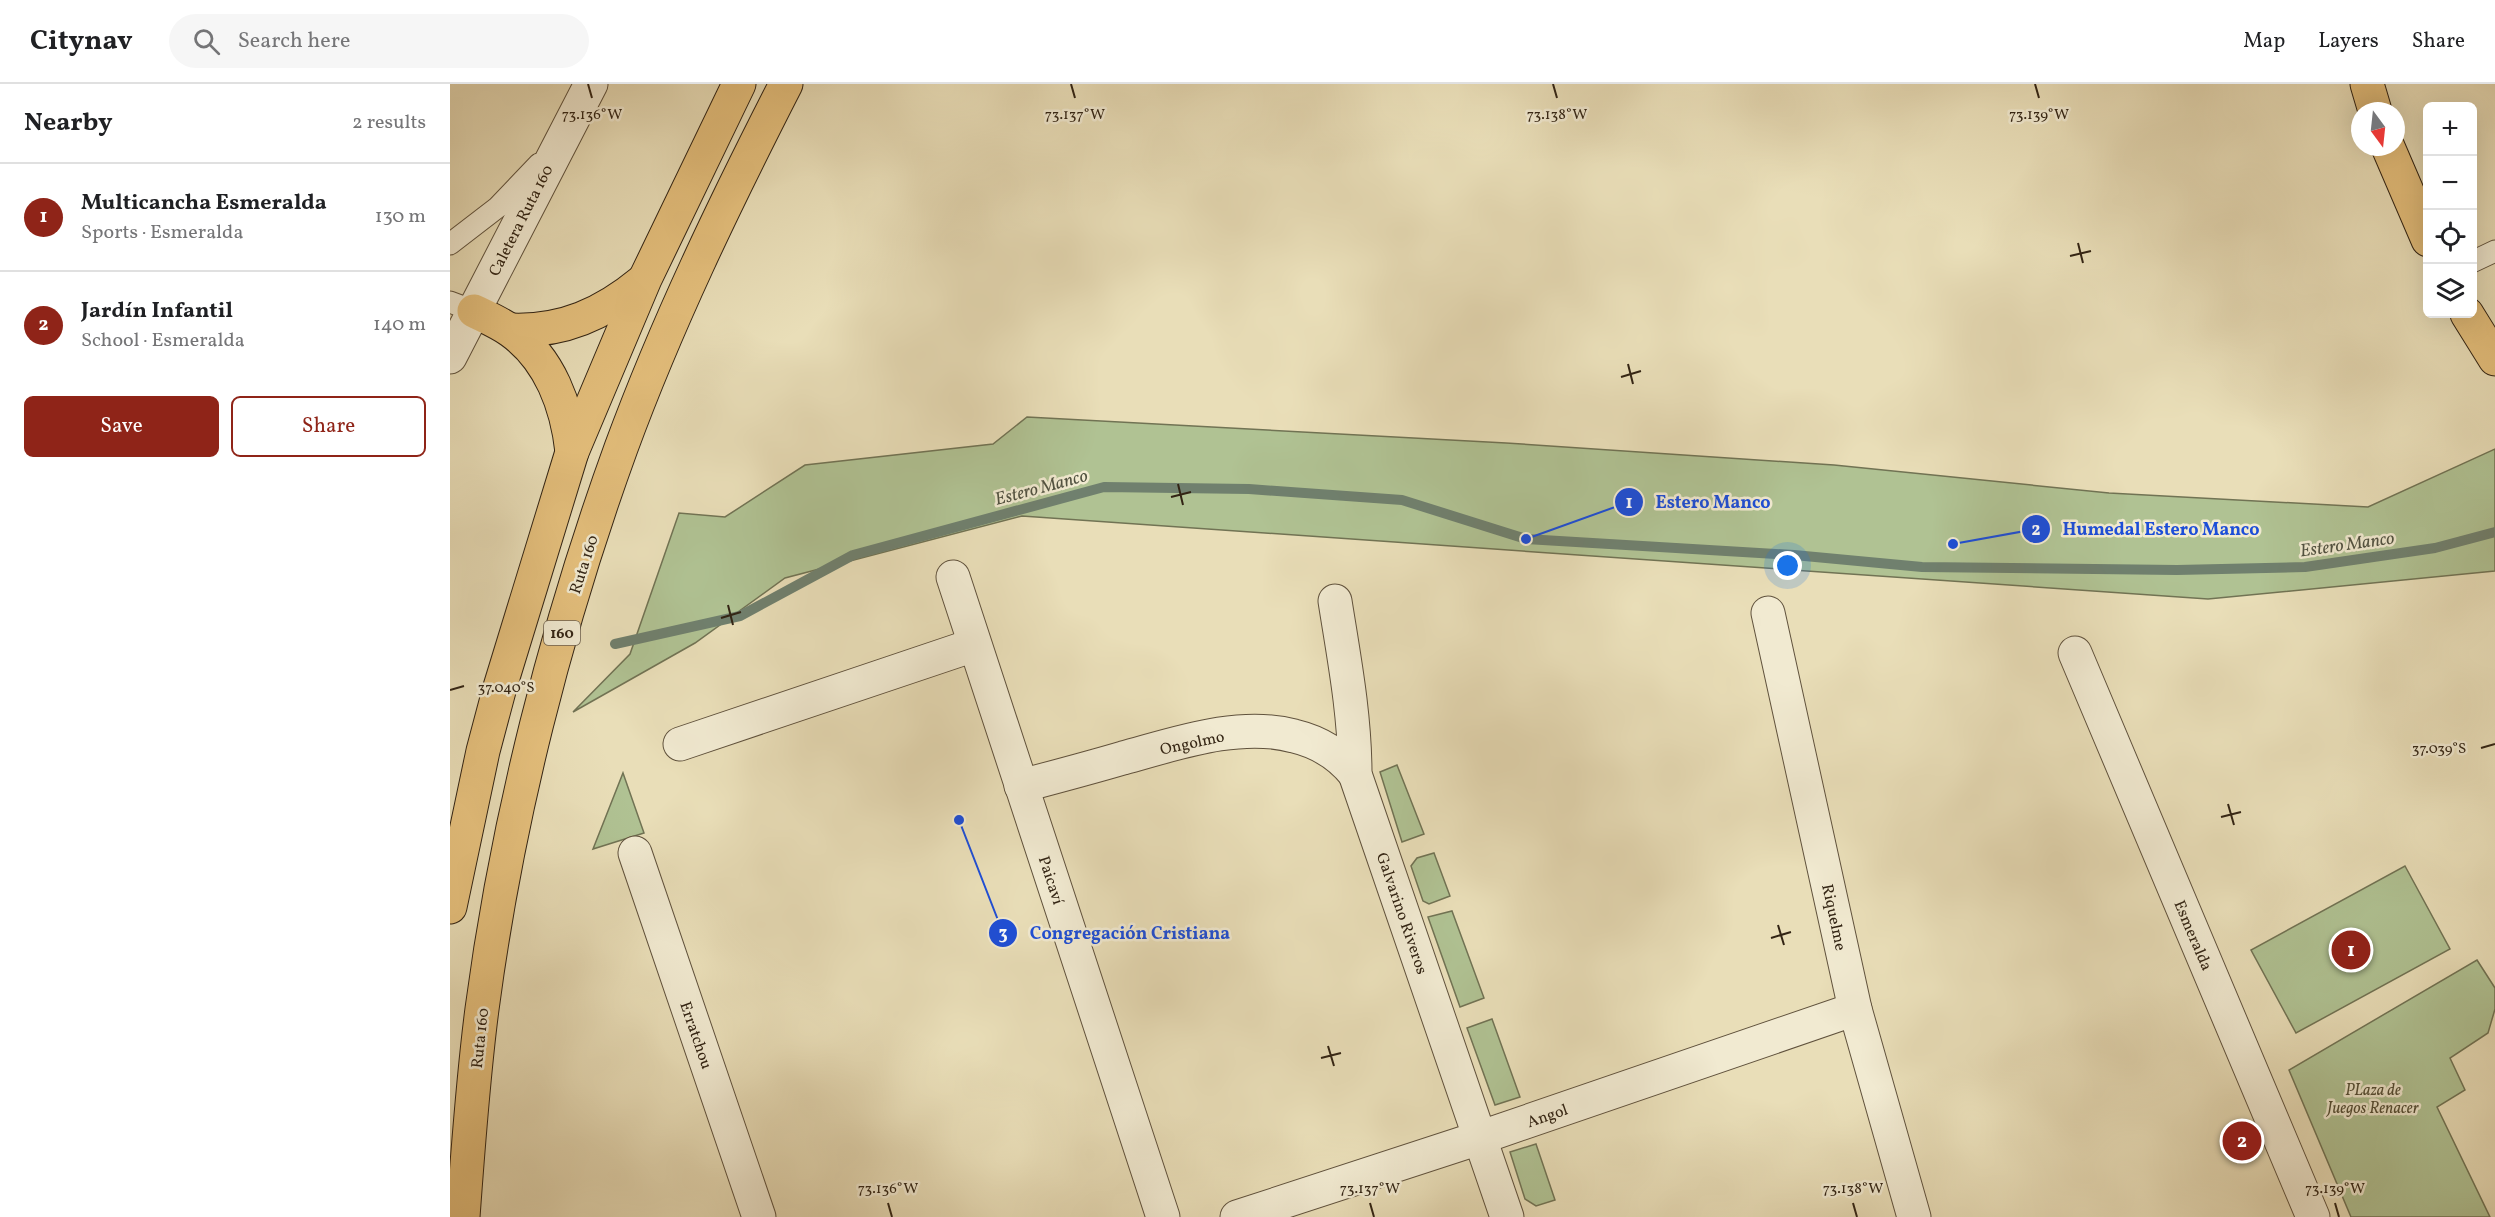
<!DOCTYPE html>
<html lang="en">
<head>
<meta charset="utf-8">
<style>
  body { margin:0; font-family:Vollkorn,serif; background:#f6f6f6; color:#202124 }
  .controls { position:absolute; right:18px; top:18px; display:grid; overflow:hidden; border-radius:9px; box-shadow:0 6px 24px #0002 }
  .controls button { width:54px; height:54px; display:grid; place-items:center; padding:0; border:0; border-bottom:2px solid #e0e0e0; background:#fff; color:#202124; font:30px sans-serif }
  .compass { position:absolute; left:1901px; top:18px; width:54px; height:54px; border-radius:50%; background:#fff; box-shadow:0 6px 24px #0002; rotate:165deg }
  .you { position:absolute; left:1338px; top:482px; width:21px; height:21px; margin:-15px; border:4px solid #fff; border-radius:50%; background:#1a73e8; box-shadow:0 0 0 9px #1a73e833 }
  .badge { display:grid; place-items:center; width:39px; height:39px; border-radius:50%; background:#8f2418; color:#fff; font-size:20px; font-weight:700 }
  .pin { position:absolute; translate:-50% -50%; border:3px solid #fff; box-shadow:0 2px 6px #0006 }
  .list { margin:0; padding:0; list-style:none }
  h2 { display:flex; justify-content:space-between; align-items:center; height:78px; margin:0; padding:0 24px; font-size:26px }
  h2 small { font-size:20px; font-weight:400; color:#757577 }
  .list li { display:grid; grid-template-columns:39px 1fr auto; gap:18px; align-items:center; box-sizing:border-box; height:108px; padding:0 24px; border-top:2px solid #e0e0e0 }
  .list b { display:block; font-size:22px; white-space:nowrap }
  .list p { margin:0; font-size:20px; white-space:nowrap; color:#757577 }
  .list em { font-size:20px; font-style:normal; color:#757577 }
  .actions { display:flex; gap:12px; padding:18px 24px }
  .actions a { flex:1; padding:14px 0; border:2px solid #8f2418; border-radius:9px; text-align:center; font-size:21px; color:#8f2418 }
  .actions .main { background:#8f2418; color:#fff }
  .icon { flex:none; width:33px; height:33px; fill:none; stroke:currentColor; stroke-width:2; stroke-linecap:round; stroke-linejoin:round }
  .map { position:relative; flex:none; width:2045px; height:1133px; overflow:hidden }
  header { display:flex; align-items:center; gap:36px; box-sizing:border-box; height:84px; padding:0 30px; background:#fff; border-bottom:2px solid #e0e0e0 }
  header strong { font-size:28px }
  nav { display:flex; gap:33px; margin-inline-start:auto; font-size:21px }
  .search { width:420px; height:54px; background:#f6f6f6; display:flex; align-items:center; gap:15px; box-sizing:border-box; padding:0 21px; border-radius:33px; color:#757577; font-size:22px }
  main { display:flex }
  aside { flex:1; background:#fff }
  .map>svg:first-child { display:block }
</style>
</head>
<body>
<header>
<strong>Citynav</strong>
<div class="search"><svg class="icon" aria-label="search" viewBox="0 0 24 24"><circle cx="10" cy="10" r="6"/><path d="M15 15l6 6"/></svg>Search here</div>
<nav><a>Map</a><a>Layers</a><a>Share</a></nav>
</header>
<main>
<aside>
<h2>Nearby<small>2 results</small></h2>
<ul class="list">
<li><span class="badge">1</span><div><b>Multicancha Esmeralda</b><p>Sports · Esmeralda</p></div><em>130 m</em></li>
<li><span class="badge">2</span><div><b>Jardín Infantil</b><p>School · Esmeralda</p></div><em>140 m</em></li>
</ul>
<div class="actions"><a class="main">Save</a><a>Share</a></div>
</aside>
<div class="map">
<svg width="2045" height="1133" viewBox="0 0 2045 1133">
  <rect width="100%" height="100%" fill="#e9deb8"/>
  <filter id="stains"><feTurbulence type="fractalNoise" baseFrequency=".00333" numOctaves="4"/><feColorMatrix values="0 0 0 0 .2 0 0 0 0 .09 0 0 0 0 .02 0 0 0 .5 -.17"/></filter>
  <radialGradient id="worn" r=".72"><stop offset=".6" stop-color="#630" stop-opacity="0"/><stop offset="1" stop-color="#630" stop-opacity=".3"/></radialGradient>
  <g fill="#b0c293" stroke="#717354" stroke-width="1.5">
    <polygon points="577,333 1056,359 1384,381 1659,409 1918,423 2045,365 2045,487 1758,515 572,432 335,494 245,559 123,628 180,570 229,429 275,433 355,381 543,360"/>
    <polygon points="947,681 974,750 952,758 930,688"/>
    <polygon points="173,689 194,749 143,765"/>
    <polygon points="984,769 1000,812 979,820 973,817 961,782 967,774"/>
    <polygon points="1955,782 2000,865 1846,949 1801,866"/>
    <polygon points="1002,827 1034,914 1010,923 978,833"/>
    <polygon points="2027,876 2045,904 2045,925 2038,949 2000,974 2015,1006 1987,1023 2040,1133 1901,1133 1839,986"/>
    <polygon points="1042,935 1070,1013 1045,1021 1017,944"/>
    <polygon points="1086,1060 1105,1116 1086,1122 1075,1115 1060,1068"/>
  </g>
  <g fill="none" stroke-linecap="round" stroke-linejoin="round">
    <polyline stroke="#70806e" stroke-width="10" points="165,560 290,532 403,471 654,403 799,405 952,416 1076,455 1344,471 1472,483 1727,486 1855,483 1985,464 2045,448"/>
    <defs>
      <g id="lane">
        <polyline points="0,160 48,123 89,80"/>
        <polyline points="2022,178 2045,167"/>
        <polyline points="0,218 24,227"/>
      </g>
      <g id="street">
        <polyline points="0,273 141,0"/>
        <polyline points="503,493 713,1133"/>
        <path d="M885,517C894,574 905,631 905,690L1057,1133"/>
        <polyline points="1318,529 1405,925 1464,1133"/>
        <polyline points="1625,569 1863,1133"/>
        <polyline points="230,660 524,561"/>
        <path d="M571,702C605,693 639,684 673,674C725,660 789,637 844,652C869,658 889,670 905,690"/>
        <polyline points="185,769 309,1133"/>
        <polyline points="787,1133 1029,1054 1405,925"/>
      </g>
      <g id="primary">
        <polyline points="1917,0 1925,27"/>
        <polyline points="1938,63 1978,156"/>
        <polyline points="2017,230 2045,275"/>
      </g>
      <g id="highway">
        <path d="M24,227C36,233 50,239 61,247C100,275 117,322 122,368"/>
        <path d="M61,246C113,248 153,230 193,197"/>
        <polyline points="0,823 33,667 50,603 122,368 195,195 289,0"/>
        <path d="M13,1133C18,1064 23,994 32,925C57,736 106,543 171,364C217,239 275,119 336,0"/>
      </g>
    </defs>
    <use href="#lane" stroke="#60523d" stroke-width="23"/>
    <use href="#street" stroke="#60523d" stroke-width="35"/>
    <use href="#primary" stroke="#322414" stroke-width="35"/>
    <use href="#highway" stroke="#322414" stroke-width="35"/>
    <use href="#lane" stroke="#f1ead1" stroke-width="21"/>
    <use href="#street" stroke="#f1ead1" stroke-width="33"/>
    <use href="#primary" stroke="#e4bf7c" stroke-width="33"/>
    <use href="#highway" stroke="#e4bf7c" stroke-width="33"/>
  </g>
  <path fill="none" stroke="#322414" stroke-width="2" d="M138,0L142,14M621,0L625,14M1103,0L1107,14M1585,0L1589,14M1628,159L1633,179M1620,172L1641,167M1178,280L1183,300M1171,293L1191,287M728,400L733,421M721,413L741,408M278,521L283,541M271,534L291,528M0,606L14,602M2031,664L2045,660M1778,720L1784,741M1771,733L1791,728M1328,841L1334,861M1321,854L1341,848M878,962L884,982M871,974L891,969M438,1119L442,1133M920,1119L924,1133M1403,1119L1407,1133M1885,1119L1889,1133"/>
  <g text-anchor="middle" stroke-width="5" stroke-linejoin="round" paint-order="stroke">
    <rect fill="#f1ead1" stroke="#6b5f4d" stroke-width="1.5" x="94" y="537" width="36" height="24" rx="4.5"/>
    <g font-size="15" font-weight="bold" fill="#322414">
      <text x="112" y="554">160</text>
    </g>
    <g font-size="16" fill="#322414" stroke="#f1ead1">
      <text transform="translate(70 136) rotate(-63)" y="6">Caletera Ruta 160</text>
      <text transform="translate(133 480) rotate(-72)" y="6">Ruta 160</text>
      <text transform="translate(742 658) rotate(-12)" y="6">Ongolmo</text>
      <text transform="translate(602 796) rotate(72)" y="6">Paicaví</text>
      <text transform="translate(953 829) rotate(71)" y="6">Galvarino Riveros</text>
      <text transform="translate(1385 833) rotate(78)" y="6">Riquelme</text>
      <text transform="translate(1744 851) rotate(67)" y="6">Esmeralda</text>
      <text transform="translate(247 951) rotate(71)" y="6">Erratchou</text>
      <text transform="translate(29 954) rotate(-84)" y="6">Ruta 160</text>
      <text transform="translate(1097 1031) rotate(-19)" y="6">Angol</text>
    </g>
    <g font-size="16" font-style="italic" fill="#524c34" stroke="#f1ead1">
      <text x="1923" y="1011">PLaza de<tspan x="1923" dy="18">Juegos Renacer</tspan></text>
    </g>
    <g font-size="18" font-style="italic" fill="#515241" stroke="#f1ead1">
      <text transform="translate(591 403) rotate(-15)" y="6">Estero Manco</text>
      <text transform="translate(1897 460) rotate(-8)" y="6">Estero Manco</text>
    </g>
  </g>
  <g font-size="15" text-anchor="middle" fill="#322414" stroke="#f1ead1" stroke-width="5" stroke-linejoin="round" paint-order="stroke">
    <text x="142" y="35">73.136°W</text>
    <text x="625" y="35">73.137°W</text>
    <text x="1107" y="35">73.138°W</text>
    <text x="1589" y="35">73.139°W</text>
    <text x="56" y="608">37.040°S</text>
    <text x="1989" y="669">37.039°S</text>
    <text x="438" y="1109">73.136°W</text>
    <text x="920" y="1109">73.137°W</text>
    <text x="1403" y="1109">73.138°W</text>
    <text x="1885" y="1109">73.139°W</text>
  </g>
  <path fill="none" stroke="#1d4ed8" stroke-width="2" d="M1076 455L1179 418M1503 460L1586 445M509 736L553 849"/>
  <g fill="#1d4ed8" stroke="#f1ead1" stroke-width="2">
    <circle cx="1076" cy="455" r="6"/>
    <circle cx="1503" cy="460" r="6"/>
    <circle cx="509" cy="736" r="6"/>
    <circle cx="1179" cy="418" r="15"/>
    <circle cx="1586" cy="445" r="15"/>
    <circle cx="553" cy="849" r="15"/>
  </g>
  <g font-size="18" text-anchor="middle" font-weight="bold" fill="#fff">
    <text x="1179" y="424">1</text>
    <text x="1586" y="451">2</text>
    <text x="553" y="855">3</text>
  </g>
  <g font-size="18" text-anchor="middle" font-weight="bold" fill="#1d4ed8" stroke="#f1ead1" stroke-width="5" stroke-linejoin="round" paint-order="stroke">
    <text x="1263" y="424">Estero Manco</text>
    <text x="1711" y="451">Humedal Estero Manco</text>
    <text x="680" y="855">Congregación Cristiana</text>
  </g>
  <rect width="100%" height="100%" filter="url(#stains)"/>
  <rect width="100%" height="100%" fill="url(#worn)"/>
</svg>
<div class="controls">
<button>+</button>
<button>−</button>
<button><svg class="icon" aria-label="locate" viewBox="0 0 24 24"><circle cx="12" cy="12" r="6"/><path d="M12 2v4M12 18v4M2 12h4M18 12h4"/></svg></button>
<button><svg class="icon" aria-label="layers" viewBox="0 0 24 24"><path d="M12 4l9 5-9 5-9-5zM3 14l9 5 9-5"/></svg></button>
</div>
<svg class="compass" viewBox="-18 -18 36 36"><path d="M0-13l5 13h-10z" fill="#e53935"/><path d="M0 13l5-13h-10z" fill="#757577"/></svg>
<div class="you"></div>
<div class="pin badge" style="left:1901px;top:866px">1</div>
<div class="pin badge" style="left:1792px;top:1057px">2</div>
</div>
</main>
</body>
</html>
